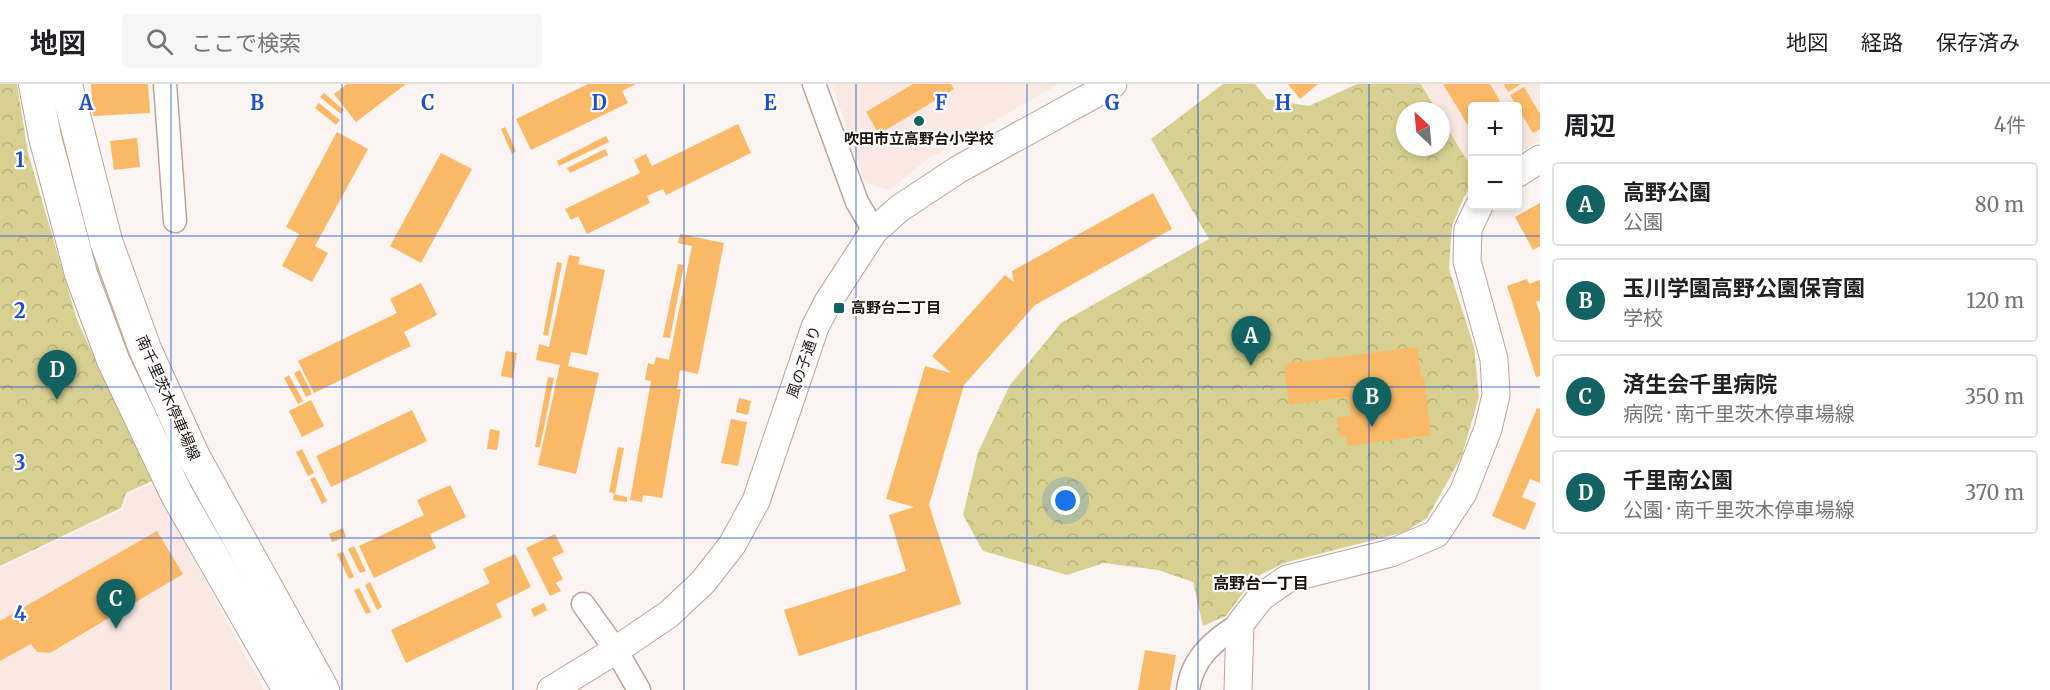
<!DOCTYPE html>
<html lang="ja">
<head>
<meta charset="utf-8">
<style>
  body { margin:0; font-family:Merriweather,"Noto Sans JP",serif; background:#f6f6f6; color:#202124 }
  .controls { position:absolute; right:18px; top:18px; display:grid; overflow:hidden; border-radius:6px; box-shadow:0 3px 9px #0003 }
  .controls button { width:54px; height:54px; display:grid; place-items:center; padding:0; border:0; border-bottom:2px solid #e0e0e0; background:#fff; color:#202124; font:30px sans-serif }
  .compass { position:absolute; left:1396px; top:18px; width:54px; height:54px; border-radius:50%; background:#fff; box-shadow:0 3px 9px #0003; rotate:334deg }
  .you { position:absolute; left:1066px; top:417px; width:21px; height:21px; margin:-15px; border:4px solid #fff; border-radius:50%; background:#1a73e8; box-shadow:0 0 0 9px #1a73e833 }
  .badge { display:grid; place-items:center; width:39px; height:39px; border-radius:50%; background:#126262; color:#fff; font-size:20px; font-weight:700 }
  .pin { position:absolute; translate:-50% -50px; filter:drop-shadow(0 2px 3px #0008) }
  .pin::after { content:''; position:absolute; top:32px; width:21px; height:18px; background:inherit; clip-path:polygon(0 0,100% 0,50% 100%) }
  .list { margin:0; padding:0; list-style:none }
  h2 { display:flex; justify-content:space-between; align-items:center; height:78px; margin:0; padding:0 24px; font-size:26px }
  h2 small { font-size:20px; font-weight:400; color:#757577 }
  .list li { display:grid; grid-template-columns:39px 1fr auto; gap:18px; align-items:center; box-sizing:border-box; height:84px; margin:0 12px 12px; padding:0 12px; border:2px solid #e0e0e0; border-radius:6px }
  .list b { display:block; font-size:22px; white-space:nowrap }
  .list p { margin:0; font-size:20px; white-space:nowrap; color:#757577 }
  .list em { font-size:20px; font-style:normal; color:#757577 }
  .icon { flex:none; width:33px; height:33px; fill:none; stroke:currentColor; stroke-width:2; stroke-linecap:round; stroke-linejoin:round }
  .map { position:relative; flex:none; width:1540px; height:606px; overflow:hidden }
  header { display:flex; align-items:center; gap:36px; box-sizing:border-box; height:84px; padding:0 30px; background:#fff; border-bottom:2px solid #e0e0e0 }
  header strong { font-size:28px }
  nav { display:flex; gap:33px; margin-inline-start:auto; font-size:21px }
  .search { width:420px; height:54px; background:#f6f6f6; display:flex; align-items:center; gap:15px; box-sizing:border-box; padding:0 21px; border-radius:6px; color:#757577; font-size:22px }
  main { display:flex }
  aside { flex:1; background:#fff }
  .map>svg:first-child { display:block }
</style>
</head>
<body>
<header>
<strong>地図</strong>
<div class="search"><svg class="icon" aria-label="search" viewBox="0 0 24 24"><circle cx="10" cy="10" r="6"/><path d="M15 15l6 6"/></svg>ここで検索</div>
<nav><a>地図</a><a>経路</a><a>保存済み</a></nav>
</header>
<main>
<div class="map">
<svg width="1540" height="606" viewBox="0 0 1540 606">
  <defs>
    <pattern id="grass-tufts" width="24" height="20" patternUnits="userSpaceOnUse" patternTransform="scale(1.5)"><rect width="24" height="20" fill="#d7d090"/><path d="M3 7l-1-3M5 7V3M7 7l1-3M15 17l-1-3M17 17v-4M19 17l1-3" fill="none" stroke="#b8b27b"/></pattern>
    <pattern id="forest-crowns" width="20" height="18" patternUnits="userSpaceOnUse" patternTransform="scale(1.5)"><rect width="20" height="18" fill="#d7d090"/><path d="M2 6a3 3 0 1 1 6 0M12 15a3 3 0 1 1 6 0" fill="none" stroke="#b8b27b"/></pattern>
  </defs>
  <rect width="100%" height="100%" fill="#fbf4f2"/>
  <g fill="#fae9e3">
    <polygon points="832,0 1059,0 928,75 889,106 865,99"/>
    <polygon points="1422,0 1540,0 1540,56 1518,70 1518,22 1472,22 1472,85 1441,32 1441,27 1438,27"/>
    <polygon points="153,399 264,606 0,606 0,484 122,426 128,411"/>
  </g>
  <polygon fill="url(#grass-tufts)" points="54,0 232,470 257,529 193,417 110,236 55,43"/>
  <g fill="url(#forest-crowns)">
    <polygon points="0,0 17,0 28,69 77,236 152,397 126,409 121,424 0,482"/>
    <polygon points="1223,0 1255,0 1267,15 1309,22 1357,0 1421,0 1437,27 1405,27 1405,63 1441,63 1441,33 1472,85 1472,102 1464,113 1452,142 1449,185 1474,263 1479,313 1461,374 1427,434 1405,448 1284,479 1254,494 1226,532 1203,542 1193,498 1158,486 1104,479 1067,491 983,467 963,431 978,368 1010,301 1061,239 1209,155 1151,55"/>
  </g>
  <g fill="#fab966">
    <polygon points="91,0 148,0 150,29 93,32"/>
    <polygon points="347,0 406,0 356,38 334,10"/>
    <polygon points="588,0 636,0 622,7 628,19 531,66 516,35"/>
    <polygon points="913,0 951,0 954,5 879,50 866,28"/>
    <polygon points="1288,0 1318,0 1300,15"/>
    <polygon points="1443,0 1490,0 1500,17 1497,19 1500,22 1472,22 1472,48"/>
    <polygon points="1504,0 1521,0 1508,8"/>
    <polygon points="1524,3 1540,30 1540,45 1533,49 1510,11"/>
    <polygon points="324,9 344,26 341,30 320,13"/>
    <polygon points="319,19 340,36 336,41 315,24"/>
    <polygon points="738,40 751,69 666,111 663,105 647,112 650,119 587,150 578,132 571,136 565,125 640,89 634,76 646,70 652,82"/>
    <polygon points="505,43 516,67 512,70 501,45"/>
    <polygon points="337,48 368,65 315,162 328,169 312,198 282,182 299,150 286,143"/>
    <polygon points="606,52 609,58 559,82 557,77"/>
    <polygon points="137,54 140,83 114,86 110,57"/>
    <polygon points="605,65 608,71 570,89 567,84"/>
    <polygon points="441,69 472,85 421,179 390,162"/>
    <polygon points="1153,109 1172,145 1035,221 964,301 929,421 961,520 799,572 784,526 906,487 889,431 914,423 886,415 925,282 951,289 932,272 1005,191 1014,198 1012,187"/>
    <polygon points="1540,119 1540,162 1533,166 1515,133"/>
    <polygon points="680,150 724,159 698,290 680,286 677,305 681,305 662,414 643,411 642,418 630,416 651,297 645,296 648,279 654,281 656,273 669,276 692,162 678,159"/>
    <polygon points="569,171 580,173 578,180 605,186 587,271 571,268 568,282 599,289 576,390 538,381 560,281 536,276 539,260 549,263"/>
    <polygon points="557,178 562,179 548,252 543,251"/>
    <polygon points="678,180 684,181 670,254 663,253"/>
    <polygon points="1527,195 1529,200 1540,196 1540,217 1536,218 1540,229 1540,292 1536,293 1507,202"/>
    <polygon points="421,199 437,231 404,248 411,262 314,309 298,277 397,229 390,215"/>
    <polygon points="1417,263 1421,293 1424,293 1431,351 1347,362 1346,352 1340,353 1337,334 1351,332 1349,313 1289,321 1284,280"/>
    <polygon points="506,267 517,269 513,294 501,292"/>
    <polygon points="300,286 312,310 306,313 294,289"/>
    <polygon points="289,291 303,317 298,320 284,294"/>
    <polygon points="548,293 554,294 540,363 535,363"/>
    <polygon points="739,314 751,317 748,331 736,328"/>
    <polygon points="311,316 324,342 302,353 289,327"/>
    <polygon points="1537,324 1540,325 1540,399 1530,395 1522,413 1536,419 1525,446 1492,432"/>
    <polygon points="412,326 427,357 331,403 316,372"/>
    <polygon points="731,335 747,338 738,382 721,379"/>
    <polygon points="490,345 500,347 497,366 487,365"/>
    <polygon points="618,363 624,364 615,410 609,408"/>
    <polygon points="302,365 314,389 308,392 296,368"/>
    <polygon points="315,393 327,417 322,420 310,395"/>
    <polygon points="450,401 466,433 430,450 436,464 374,494 359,462 424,431 417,416"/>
    <polygon points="614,410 627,413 627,418 613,416"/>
    <polygon points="343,444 346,453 332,458 329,450"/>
    <polygon points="157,447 183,490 50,569 37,568 31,560 0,577 0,537"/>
    <polygon points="555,450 564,468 552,474 563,495 556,499 561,507 550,512 526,464"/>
    <polygon points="354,462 366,487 360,489 348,465"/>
    <polygon points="343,468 354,493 349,495 337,470"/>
    <polygon points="515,470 531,503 496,520 502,533 406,579 391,546 490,499 483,485"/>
    <polygon points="370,498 382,523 377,526 365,501"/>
    <polygon points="359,504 371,528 366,530 354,506"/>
    <polygon points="544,519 547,526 534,533 531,525"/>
    <polygon points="1145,566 1176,571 1170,606 1138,606"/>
  </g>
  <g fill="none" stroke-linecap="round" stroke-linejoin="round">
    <defs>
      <g id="minor">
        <polyline points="165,0 175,137"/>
        <polyline points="814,0 857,118 874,147"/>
        <polyline points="583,520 616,566 639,606"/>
        <path d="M1188,606C1192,574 1214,556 1240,540"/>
      </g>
      <g id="tertiary">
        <polyline points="1518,89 1540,75"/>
        <polyline points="551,606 616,566 669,530 703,498 732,461 756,417 815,243 828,218 874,147 900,124 959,85 1113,0"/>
        <polyline points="1238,606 1240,540 1261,513 1287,495 1391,469 1436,450 1463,409 1488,345 1496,311 1494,275 1467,177 1468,145 1479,122"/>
      </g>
      <g id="secondary">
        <polyline points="35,0 45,53 81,190 113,276 177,411 289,606"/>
        <polyline points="66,0 106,157 145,265 194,373 323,606"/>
      </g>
    </defs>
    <use href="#minor" stroke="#c1a297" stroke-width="25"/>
    <use href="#tertiary" stroke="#c1a297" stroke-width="29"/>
    <use href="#secondary" stroke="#c1a297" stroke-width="34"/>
    <use href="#minor" stroke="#fff" stroke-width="22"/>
    <use href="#tertiary" stroke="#fff" stroke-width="27"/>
    <use href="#secondary" stroke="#fff" stroke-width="32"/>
  </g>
  <path fill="none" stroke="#1d4ed8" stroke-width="1.5" stroke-opacity="0.55" d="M171,0V606M342,0V606M513,0V606M684,0V606M856,0V606M1027,0V606M1198,0V606M1369,0V606M0,152H1540M0,303H1540M0,454H1540"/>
  <g fill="#126262" stroke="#fff" stroke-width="2">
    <circle cx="919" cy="37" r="6"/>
    <rect x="833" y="218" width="12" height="12" rx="3"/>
  </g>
  <g text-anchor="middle" stroke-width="4.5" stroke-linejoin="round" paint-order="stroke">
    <g font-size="15" font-weight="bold" fill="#1e130f" stroke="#fff">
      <text x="919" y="60">吹田市立高野台小学校</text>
      <text x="851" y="229" text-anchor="start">高野台二丁目</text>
    </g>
    <g font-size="15" fill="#1e130f" stroke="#fff">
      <text transform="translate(804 278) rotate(-71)" y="5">風の子通り</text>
      <text transform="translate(168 314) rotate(66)" y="5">南千里茨木停車場線</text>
    </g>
    <g font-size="16" font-weight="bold" fill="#1e130f" stroke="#fff">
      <text x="1261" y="505">高野台一丁目</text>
    </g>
  </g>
  <g font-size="20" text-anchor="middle" font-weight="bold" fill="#1d4ed8" stroke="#fff" stroke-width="4.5" stroke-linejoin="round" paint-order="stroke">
    <text x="86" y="26">A</text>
    <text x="257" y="26">B</text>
    <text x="428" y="26">C</text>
    <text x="599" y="26">D</text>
    <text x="770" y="26">E</text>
    <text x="941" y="26">F</text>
    <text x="1112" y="26">G</text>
    <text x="1283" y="26">H</text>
    <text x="20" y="83">1</text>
    <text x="20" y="234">2</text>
    <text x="20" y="386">3</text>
    <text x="20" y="537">4</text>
  </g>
</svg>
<div class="controls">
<button>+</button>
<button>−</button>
</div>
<svg class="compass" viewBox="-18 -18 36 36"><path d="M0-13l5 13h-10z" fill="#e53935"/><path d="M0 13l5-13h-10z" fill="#757577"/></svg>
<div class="you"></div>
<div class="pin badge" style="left:1251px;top:282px">A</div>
<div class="pin badge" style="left:1372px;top:343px">B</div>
<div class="pin badge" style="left:116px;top:545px">C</div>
<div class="pin badge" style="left:57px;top:316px">D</div>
</div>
<aside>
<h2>周辺<small>4件</small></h2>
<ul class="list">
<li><span class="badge">A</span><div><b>高野公園</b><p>公園</p></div><em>80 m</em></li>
<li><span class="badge">B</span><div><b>玉川学園高野公園保育園</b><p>学校</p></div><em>120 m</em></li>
<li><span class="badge">C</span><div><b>済生会千里病院</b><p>病院 · 南千里茨木停車場線</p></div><em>350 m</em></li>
<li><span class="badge">D</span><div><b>千里南公園</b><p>公園 · 南千里茨木停車場線</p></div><em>370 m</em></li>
</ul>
</aside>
</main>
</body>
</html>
